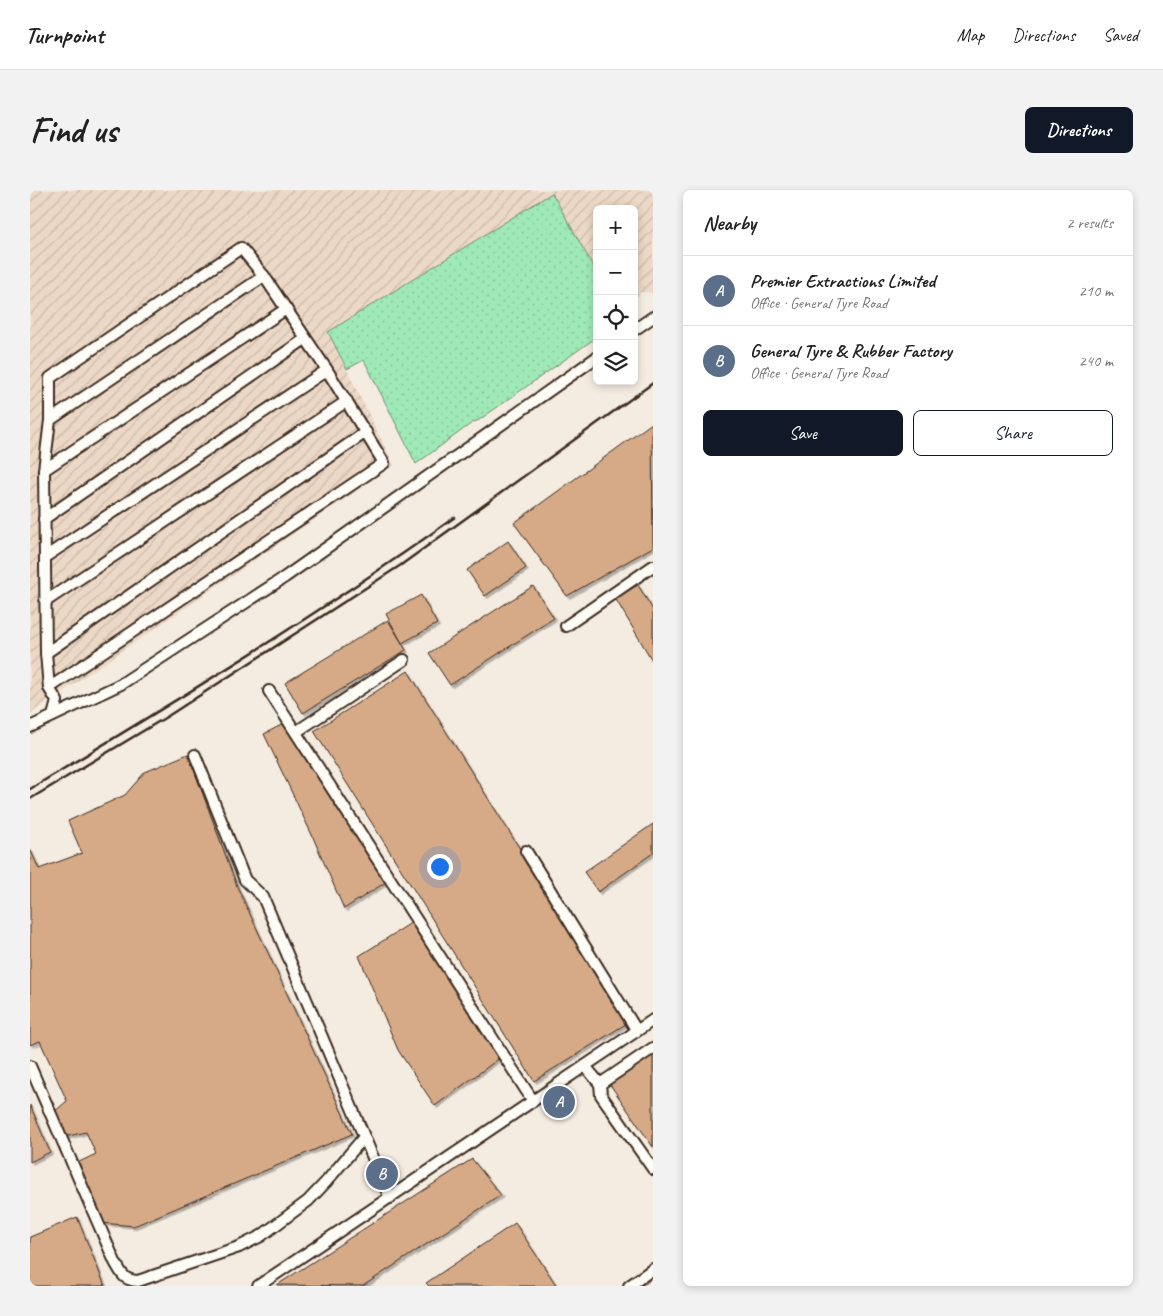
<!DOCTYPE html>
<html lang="en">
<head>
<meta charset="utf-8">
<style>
  body { margin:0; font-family:Caveat,sans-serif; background:#f2f2f2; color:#222 }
  .controls { position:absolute; right:15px; top:15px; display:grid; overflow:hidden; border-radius:8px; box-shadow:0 2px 8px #0003 }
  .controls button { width:45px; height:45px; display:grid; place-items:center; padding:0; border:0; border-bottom:1px solid #e0e0e0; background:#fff; color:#222; font:25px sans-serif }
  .you { position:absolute; left:409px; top:676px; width:18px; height:18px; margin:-12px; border:4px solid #fff; border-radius:50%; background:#1a73e8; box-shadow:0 0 0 8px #1a73e833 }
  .badge { display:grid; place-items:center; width:32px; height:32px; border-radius:50%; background:#111827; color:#fff; font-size:16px; font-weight:700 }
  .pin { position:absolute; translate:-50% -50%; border:2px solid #fff; box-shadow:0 1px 5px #0006 }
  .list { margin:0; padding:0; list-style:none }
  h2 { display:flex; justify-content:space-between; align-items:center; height:65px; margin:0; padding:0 20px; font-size:21px }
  h2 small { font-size:16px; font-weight:400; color:#767676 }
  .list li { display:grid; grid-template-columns:32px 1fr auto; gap:15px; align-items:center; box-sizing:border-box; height:70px; padding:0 20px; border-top:1px solid #e0e0e0 }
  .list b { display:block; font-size:19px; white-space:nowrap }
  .list p { margin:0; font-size:16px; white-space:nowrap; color:#767676 }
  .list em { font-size:16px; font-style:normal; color:#767676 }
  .actions { display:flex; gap:10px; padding:15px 20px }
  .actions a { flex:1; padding:11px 0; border:1px solid #111827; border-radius:8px; text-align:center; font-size:18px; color:#111827 }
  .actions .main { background:#111827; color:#fff }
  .icon { flex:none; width:28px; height:28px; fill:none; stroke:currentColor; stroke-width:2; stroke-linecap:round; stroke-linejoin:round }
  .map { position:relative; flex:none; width:623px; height:1096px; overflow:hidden; border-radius:8px }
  header { display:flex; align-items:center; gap:30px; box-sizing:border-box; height:70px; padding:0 25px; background:#fff; border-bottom:1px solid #e0e0e0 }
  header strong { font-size:24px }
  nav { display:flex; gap:28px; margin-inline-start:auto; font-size:18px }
  .intro { display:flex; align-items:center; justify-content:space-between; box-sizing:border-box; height:120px; padding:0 30px }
  h1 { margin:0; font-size:35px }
  .button { padding:12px 22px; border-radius:8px; background:#111827; color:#fff; font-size:18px; font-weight:700 }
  main { display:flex; gap:30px; padding:0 30px }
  aside { flex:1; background:#fff; border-radius:8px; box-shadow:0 2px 8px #0003 }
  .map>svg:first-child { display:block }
</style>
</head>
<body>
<header>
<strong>Turnpoint</strong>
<nav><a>Map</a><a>Directions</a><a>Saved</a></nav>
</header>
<div class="intro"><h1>Find us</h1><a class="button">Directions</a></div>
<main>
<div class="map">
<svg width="623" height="1096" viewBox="0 0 623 1096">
  <defs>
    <pattern id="industrial-furrows" width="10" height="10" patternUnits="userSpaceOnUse" patternTransform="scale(1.25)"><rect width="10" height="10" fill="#ecd8c6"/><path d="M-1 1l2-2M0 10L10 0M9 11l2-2" fill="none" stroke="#cbbaaa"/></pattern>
    <pattern id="grass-dots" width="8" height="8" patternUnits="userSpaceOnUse" patternTransform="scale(1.25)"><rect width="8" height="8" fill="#9fe9b7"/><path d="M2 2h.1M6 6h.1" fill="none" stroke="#8ac89d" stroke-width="1.8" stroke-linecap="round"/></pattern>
    <filter id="shadow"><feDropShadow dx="2.5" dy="2.5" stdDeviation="0" flood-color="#0004"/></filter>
  </defs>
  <rect width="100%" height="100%" fill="#f5ece1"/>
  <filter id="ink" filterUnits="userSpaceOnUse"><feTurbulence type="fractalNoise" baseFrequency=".02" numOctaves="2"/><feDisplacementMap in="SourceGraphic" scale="10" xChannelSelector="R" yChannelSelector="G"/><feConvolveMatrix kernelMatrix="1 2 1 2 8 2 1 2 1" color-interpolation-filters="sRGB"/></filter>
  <g filter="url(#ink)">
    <polygon fill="url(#industrial-furrows)" points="0,0 623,0 623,103 610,102 604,112 604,19 567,19 567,83 522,3 298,142 364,275 0,524"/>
    <polygon fill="url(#grass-dots)" stroke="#6d8a6a" points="522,3 567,83 567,147 449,230 442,233 386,274 334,170 317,179 298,142"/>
    <g fill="#d6aa87" stroke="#3b2a1e" filter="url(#shadow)">
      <polygon points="622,233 623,357 537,406 484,333"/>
      <polygon points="478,351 496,378 455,406 437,380"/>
      <polygon points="608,395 623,420 623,472 585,408"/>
      <polygon points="503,396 524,428 420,495 399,463"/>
      <polygon points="391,405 407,434 372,453 356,424"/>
      <polygon points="358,430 376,460 273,523 255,493"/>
      <polygon points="378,481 599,832 504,891 284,541"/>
      <polygon points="255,533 356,692 314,719 282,645 234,544"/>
      <polygon points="158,564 207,696 322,944 104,1036 72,1033 47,973 66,964 56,942 34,947 24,922 37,911 10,851 0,855 0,659 9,679 52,663 38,631 95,605 115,582"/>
      <polygon points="623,634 623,663 568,702 554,682"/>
      <polygon points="384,731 471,867 405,916 368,860 329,766"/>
      <polygon points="623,862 623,957 579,893"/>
      <polygon points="0,915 20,962 0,972"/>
      <polygon points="442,969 471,1005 333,1096 247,1095"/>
      <polygon points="47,1027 75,1096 0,1096 0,1047"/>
      <polygon points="485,1033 527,1096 399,1096 396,1093"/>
      <polygon points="623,1083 623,1096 605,1096"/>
    </g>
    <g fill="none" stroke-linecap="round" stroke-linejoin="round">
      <defs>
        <g id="minor">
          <polyline points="604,140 623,127"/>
          <polyline points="20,230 234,86"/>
          <polyline points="14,280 256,119"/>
          <polyline points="14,329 275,149"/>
          <polyline points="15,367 297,180"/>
          <polyline points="16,411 317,211"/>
          <polyline points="536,436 623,376"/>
          <polyline points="16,463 336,242"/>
          <polyline points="19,498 354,273 297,180 234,86 211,58 20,188 20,230 14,280 16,463 19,498 27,511 23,526"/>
          <polyline points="239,501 503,911"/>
          <polyline points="0,537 91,494 255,387 567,167"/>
          <polyline points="266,542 374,470"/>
          <polyline points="165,565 215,690 233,707 360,1008"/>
          <polyline points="496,661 607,841"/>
          <path d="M0,876L85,1072C92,1084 93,1090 108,1091L209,1057L231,1046L278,1011L296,992L334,947"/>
          <polyline points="555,876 570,894 571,905 623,979"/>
          <polyline points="570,894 623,858"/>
          <polyline points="228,1096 623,830"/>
          <polyline points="599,1096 623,1079"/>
        </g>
      </defs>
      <use href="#minor" stroke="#3b2a1e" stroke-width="14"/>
      <use href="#minor" stroke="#fdfcf7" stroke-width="10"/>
      <g stroke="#3b2a1e" stroke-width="2.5">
        <path d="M0,599C144,512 288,425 425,327"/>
        <polyline points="0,609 138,526 371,375 623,193"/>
      </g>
    </g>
  </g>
</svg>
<div class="controls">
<button>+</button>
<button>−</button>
<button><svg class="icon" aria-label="locate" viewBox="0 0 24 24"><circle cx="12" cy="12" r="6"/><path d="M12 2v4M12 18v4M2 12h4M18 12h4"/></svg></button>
<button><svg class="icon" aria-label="layers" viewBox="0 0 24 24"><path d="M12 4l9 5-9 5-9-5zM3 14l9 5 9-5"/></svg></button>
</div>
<div class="you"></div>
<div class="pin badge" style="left:529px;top:912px;background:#5c6f8a">A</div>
<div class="pin badge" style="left:352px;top:984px;background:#5c6f8a">B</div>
</div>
<aside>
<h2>Nearby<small>2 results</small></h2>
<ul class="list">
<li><span class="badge" style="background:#5c6f8a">A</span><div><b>Premier Extractions Limited</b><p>Office · General Tyre Road</p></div><em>210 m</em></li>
<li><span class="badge" style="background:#5c6f8a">B</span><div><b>General Tyre &amp; Rubber Factory</b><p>Office · General Tyre Road</p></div><em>240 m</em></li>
</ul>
<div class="actions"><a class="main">Save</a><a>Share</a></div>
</aside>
</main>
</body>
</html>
